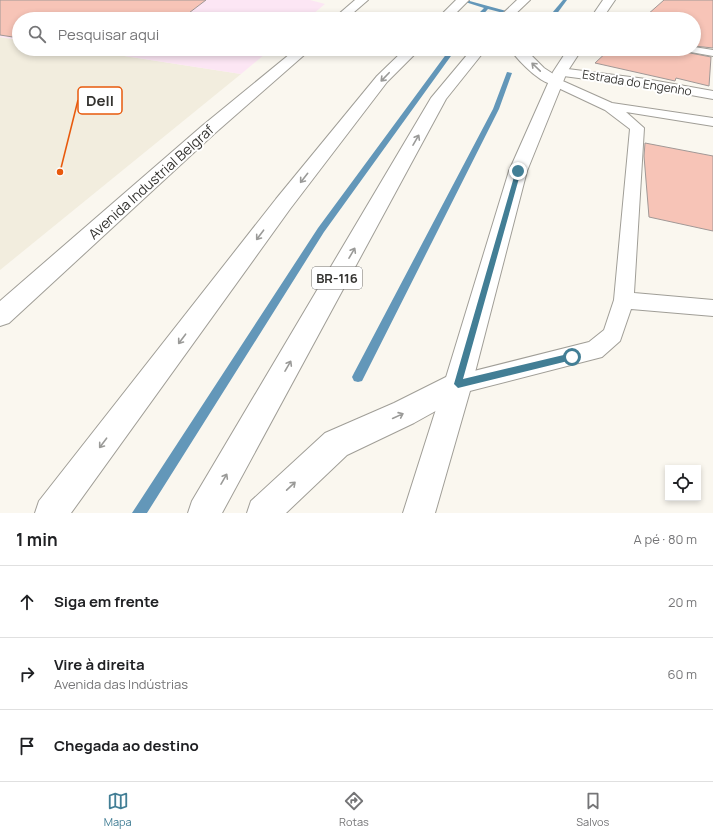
<!DOCTYPE html>
<html lang="pt">
<head>
<meta charset="utf-8">
<style>
  body { margin:0; font-family:Manrope,sans-serif; background:#f6f6f6; color:#202124 }
  .controls { position:absolute; right:12px; bottom:12px; display:grid; overflow:hidden; border-radius:0px; box-shadow:0 2px 6px #0003 }
  .controls button { width:36px; height:36px; display:grid; place-items:center; padding:0; border:0; border-bottom:1px solid #e0e0e0; background:#fff; color:#202124; font:20px sans-serif }
  .stop { position:absolute; width:12px; height:12px; margin:-9px; border:3px solid #427e95; border-radius:50%; background:#fff }
  .stop.end { background:#427e95; border-color:#fff; box-shadow:0 1px 4px #0008 }
  .list { margin:0; padding:0; list-style:none }
  h2 { display:flex; justify-content:space-between; align-items:center; height:52px; margin:0; padding:0 16px; font-size:17px }
  h2 small { font-size:13px; font-weight:400; color:#757577 }
  .list li { display:grid; grid-template-columns:26px 1fr auto; gap:12px; align-items:center; box-sizing:border-box; height:72px; padding:0 16px; border-top:1px solid #e0e0e0 }
  .list b { display:block; font-size:15px; white-space:nowrap }
  .list p { margin:0; font-size:13px; white-space:nowrap; color:#757577 }
  .list em { font-size:13px; font-style:normal; color:#757577 }
  .icon { flex:none; width:22px; height:22px; fill:none; stroke:currentColor; stroke-width:2; stroke-linecap:round; stroke-linejoin:round }
  .map { position:relative; flex:none; width:713px; height:513px; overflow:hidden }
  .search { position:absolute; background:#fff; box-shadow:0 2px 6px #0003; left:12px; right:12px; top:12px; height:44px; display:flex; align-items:center; gap:10px; box-sizing:border-box; padding:0 14px; border-radius:22px; color:#757577; font-size:15px }
  .sheet { height:268px; background:#fff }
  nav { display:flex; justify-content:space-around; align-items:center; box-sizing:border-box; height:56px; border-top:1px solid #e0e0e0; background:#fff; font-size:11px; color:#757577 }
  nav a { display:grid; justify-items:center; gap:2px }
  nav .on { color:#427e95 }
  .map>svg:first-child { display:block }
</style>
</head>
<body>
<div class="map">
<svg width="713" height="513" viewBox="0 0 713 513">
  <rect width="100%" height="100%" fill="#faf7ef"/>
  <polygon fill="#f2edde" points="0,37 19,40 19,49 79,49 241,74 0,270"/>
  <g fill="#fce6f4">
    <polygon points="0,0 310,0 325,4 307,19 19,19 19,40 0,37"/>
    <polygon points="79,49 271,49 241,74"/>
  </g>
  <g fill="none" stroke-linecap="round" stroke-linejoin="round">
    <g fill="#6397b9" fill-rule="evenodd">
      <polygon points="459,0 466,0 535,19 526,19 488,9 479,19 473,19 484,8"/>
      <polygon points="563,0 567,0 553,19 547,19"/>
      <polygon points="450,49 456,49 324,232 147,513 132,513 318,228"/>
      <polygon points="507,72 512,73 499,109 362,381 358,382 354,381 352,377 354,373 493,109"/>
    </g>
  </g>
  <g fill="#f7c4b7" stroke="#a19896">
    <polygon points="0,0 206,0 181,19 19,19 19,38 0,35"/>
    <polygon points="664,0 713,0 713,48 694,46 694,19 632,19 632,13 647,15"/>
    <polygon points="88,49 141,49 134,55"/>
    <polygon points="610,49 682,49 685,52 711,57 709,86 676,78 675,81 595,63"/>
    <polygon points="645,143 713,156 713,231 649,217 644,156"/>
  </g>
  <g fill="none" stroke-linecap="round" stroke-linejoin="round">
    <defs>
      <g id="lane">
        <polygon points="694,47 713,50 713,56 685,51 683,49 694,49"/>
        <polygon points="560,68 646,79 713,91 713,99 646,87 556,75 554,72 556,69"/>
        <polygon points="556,78 612,103 713,118 713,126 626,112 644,128 634,293 713,300 713,316 631,309 620,341 602,357 458,394 450,391 447,384 450,377 589,342 604,330 614,300 630,129 605,110 552,85 550,82 552,79"/>
      </g>
      <g id="secondary">
        <polygon points="355,0 368,0 346,19 333,19"/>
        <polygon points="603,0 615,0 602,19 590,19"/>
        <polygon points="296,49 311,49 214,134 9,323 0,326 0,301 202,126"/>
        <polygon points="568,49 582,49 567,72 527,171 472,384 435,513 403,513 444,384 509,171 553,72"/>
      </g>
      <g id="highway">
        <polygon points="456,0 469,0 450,19 437,19"/>
        <polygon points="517,0 530,0 510,19 497,19"/>
        <polygon points="405,49 420,49 387,82 290,209 71,513 35,513 39,501 276,199 377,76"/>
        <polygon points="472,49 486,49 446,99 222,513 188,513 192,501 431,98"/>
        <path d="M510,49H525L544,68L561,79L563,82L561,85C545,89 519,62 510,49Z"/>
        <polygon points="458,371 468,375 472,384 468,393 414,423 347,455 286,513 247,513 251,501 325,433 394,403"/>
      </g>
    </defs>
    <use href="#lane" stroke="#a09e97" stroke-width="2"/>
    <use href="#secondary" stroke="#a09e97" stroke-width="2"/>
    <use href="#highway" stroke="#a09e97" stroke-width="2"/>
    <use href="#lane" fill="#fff" fill-rule="evenodd"/>
    <use href="#secondary" fill="#fff" fill-rule="evenodd"/>
    <use href="#highway" fill="#fff" fill-rule="evenodd"/>
  </g>
  <defs><path id="oneway-shaft" d="M-6 0H5M1.5-3L5.5 0L1.5 3" fill="none" stroke-width="1.6" stroke-linecap="round" stroke-linejoin="round"/></defs>
  <g stroke="#9a9a98">
    <use href="#oneway-shaft" transform="translate(536 67) rotate(-136)"/>
    <use href="#oneway-shaft" transform="translate(385 77) rotate(134)"/>
    <use href="#oneway-shaft" transform="translate(416 140) rotate(-60)"/>
    <use href="#oneway-shaft" transform="translate(304 178) rotate(128)"/>
    <use href="#oneway-shaft" transform="translate(260 235) rotate(127)"/>
    <use href="#oneway-shaft" transform="translate(352 253) rotate(-60)"/>
    <use href="#oneway-shaft" transform="translate(182 339) rotate(127)"/>
    <use href="#oneway-shaft" transform="translate(288 366) rotate(-60)"/>
    <use href="#oneway-shaft" transform="translate(398 416) rotate(-25)"/>
    <use href="#oneway-shaft" transform="translate(103 443) rotate(127)"/>
    <use href="#oneway-shaft" transform="translate(224 479) rotate(-60)"/>
    <use href="#oneway-shaft" transform="translate(291 486) rotate(-43)"/>
  </g>
  <polygon fill="#427e95" points="516,170 521,171 463,379 572,353 576,357 572,360 458,388 454,384"/>
  <g text-anchor="middle" stroke-width="4" stroke-linejoin="round" paint-order="stroke">
    <g font-size="12" fill="#353431" stroke="#fff">
      <text transform="translate(637 83) rotate(9)" y="4">Estrada do Engenho</text>
    </g>
    <rect fill="#fff" stroke="#72716f" stroke-width="1" x="312" y="267" width="50" height="22" rx="3"/>
    <g font-size="13" font-weight="bold" fill="#353431">
      <text x="337" y="283">BR-116</text>
    </g>
    <g font-size="14" fill="#353431" stroke="#fff">
      <text transform="translate(151 182) rotate(-42)" y="5">Avenida Industrial Belgraf</text>
    </g>
  </g>
  <path fill="none" stroke="#e8590c" stroke-width="1.5" d="M60 172L78 100"/>
  <circle fill="#e8590c" stroke="#fff" stroke-width="1.5" cx="60" cy="172" r="4"/>
  <rect fill="#fff" stroke="#e8590c" stroke-width="1.5" x="78" y="87" width="44" height="27" rx="4"/>
  <g font-size="15" text-anchor="middle" font-weight="bold" fill="#353431">
    <text x="100" y="106">Dell</text>
  </g>
</svg>
<div class="controls">
<button><svg class="icon" aria-label="locate" viewBox="0 0 24 24"><circle cx="12" cy="12" r="6"/><path d="M12 2v4M12 18v4M2 12h4M18 12h4"/></svg></button>
</div>
<div class="stop" style="left:572px;top:357px"></div>
<div class="stop end" style="left:518px;top:171px"></div>
<div class="search"><svg class="icon" aria-label="search" viewBox="0 0 24 24"><circle cx="10" cy="10" r="6"/><path d="M15 15l6 6"/></svg>Pesquisar aqui</div>
</div>
<section class="sheet">
<h2>1 min<small>A pé · 80 m</small></h2>
<ul class="list">
<li><svg class="icon" aria-label="ahead" viewBox="0 0 24 24"><path d="M12 20V5M6 11l6-6 6 6"/></svg><div><b>Siga em frente</b></div><em>20 m</em></li>
<li><svg class="icon" aria-label="right" viewBox="0 0 24 24"><path d="M7 20v-9h11M14 6l5 5-5 5"/></svg><div><b>Vire à direita</b><p>Avenida das Indústrias</p></div><em>60 m</em></li>
<li><svg class="icon" aria-label="arrive" viewBox="0 0 24 24"><path d="M6 21V4h12l-3 4 3 4H6"/></svg><div><b>Chegada ao destino</b></div></li>
</ul>
</section>
<nav>
<a class="on"><svg class="icon" aria-label="map" viewBox="0 0 24 24"><path d="M3 6l6-2 6 2 6-2v14l-6 2-6-2-6 2zM9 4v14M15 6v14"/></svg>Mapa</a>
<a><svg class="icon" aria-label="directions" viewBox="0 0 24 24"><path d="M12 3l9 9-9 9-9-9zM9 14v-3h6M13 9l2 2-2 2"/></svg>Rotas</a>
<a><svg class="icon" aria-label="saved" viewBox="0 0 24 24"><path d="M7 4h10v16l-5-4-5 4z"/></svg>Salvos</a>
</nav>
</body>
</html>
